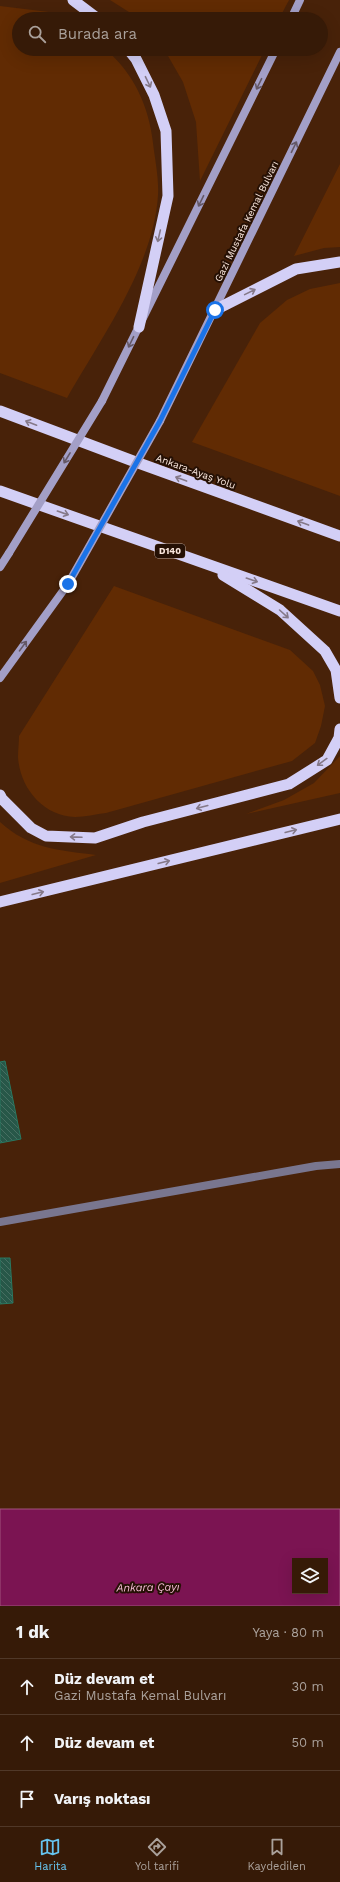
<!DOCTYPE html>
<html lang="tr">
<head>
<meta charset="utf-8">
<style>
  body { margin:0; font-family:"Work Sans",sans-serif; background:#412715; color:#f1f3f6 }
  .controls { position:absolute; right:12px; bottom:12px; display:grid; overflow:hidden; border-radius:0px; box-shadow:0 4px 16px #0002 }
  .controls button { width:36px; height:36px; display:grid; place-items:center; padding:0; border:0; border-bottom:1px solid #503828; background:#361a07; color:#f1f3f6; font:20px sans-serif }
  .stop { position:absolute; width:12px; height:12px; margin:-9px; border:3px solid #1a73e8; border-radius:50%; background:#fff }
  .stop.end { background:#1a73e8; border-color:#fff; box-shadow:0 1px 4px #0008 }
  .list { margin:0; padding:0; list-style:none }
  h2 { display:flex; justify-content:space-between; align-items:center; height:52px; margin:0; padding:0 16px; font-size:17px }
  h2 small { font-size:13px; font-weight:400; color:#aaa19b }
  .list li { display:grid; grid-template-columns:26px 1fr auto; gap:12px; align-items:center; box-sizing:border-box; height:56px; padding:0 16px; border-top:1px solid #503828 }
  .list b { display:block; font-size:15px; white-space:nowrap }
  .list p { margin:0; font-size:13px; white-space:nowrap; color:#aaa19b }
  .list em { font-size:13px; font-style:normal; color:#aaa19b }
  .icon { flex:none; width:22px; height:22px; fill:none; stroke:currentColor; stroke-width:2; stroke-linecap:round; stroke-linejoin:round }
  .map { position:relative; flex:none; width:340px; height:1606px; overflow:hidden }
  .search { position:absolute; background:#361a07; box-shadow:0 4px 16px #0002; left:12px; right:12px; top:12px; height:44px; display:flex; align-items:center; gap:10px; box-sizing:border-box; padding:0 14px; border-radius:22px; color:#aaa19b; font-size:15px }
  .sheet { height:220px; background:#361a07 }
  nav { display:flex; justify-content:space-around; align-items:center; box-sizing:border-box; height:56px; border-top:1px solid #503828; background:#361a07; font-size:11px; color:#aaa19b }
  nav a { display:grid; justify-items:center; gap:2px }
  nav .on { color:#66c4ef }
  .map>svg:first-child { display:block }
</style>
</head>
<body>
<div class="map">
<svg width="340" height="1606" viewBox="0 0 340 1606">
  <defs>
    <pattern id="building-back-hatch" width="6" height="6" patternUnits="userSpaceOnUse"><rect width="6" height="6" fill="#275748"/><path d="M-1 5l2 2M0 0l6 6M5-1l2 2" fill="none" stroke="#476f62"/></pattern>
  </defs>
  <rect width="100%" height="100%" fill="#482209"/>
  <g fill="#612b03">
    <polygon points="110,0 289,0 279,19 140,19"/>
    <path d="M0,6L49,12L61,19H19V49H105C134,73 149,107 153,143C155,160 159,178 158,195C154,265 101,338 67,398L0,373Z"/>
    <polygon points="164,49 265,49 200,181 196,122 183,82"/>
    <polygon points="340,164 340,247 324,248 294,256"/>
    <polygon points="340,283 340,496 192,442 260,323 287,300 310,289"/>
    <path d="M114,586L290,650L313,671L320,685L325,706L321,726L315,743L292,761L106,813C96,814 85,817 75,817C43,816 20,788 18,757C18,750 19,743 19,736Z"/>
    <polygon points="340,756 340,793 246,814 284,800 314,783"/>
    <path d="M0,822C30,849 58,850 96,855L0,883Z"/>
  </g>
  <path fill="#7b1452" stroke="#a1537c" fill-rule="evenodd" d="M0,1509H340V1606H0ZM295,1561H325V1591H295Z"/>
  <g fill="url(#building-back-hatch)" stroke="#297861">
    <polygon points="5,1061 21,1139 0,1143 0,1062"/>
    <polygon points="0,1258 10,1258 13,1303 0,1304"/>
  </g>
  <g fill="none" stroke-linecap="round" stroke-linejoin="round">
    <polyline stroke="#79768f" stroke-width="8" points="0,1222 316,1166 340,1164"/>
    <g stroke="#a39fc7" stroke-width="8">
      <polyline points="291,19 300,0"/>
      <polyline points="102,401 276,49"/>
      <polyline points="160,421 340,52"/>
      <polyline points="0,567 9,553"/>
      <polyline points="0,678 68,584"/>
    </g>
    <g stroke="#d3cff6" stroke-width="11">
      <polyline points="73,0 98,19"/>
      <polyline points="128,49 136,59 154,95 166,131 168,196 139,327"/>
      <polyline points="215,310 296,269 340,262"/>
      <polyline points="0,411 133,461 340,536"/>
      <polyline points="0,491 340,611"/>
      <polyline points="223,575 280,610 325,651 336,670 340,698"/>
      <polyline points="0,795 2,799 31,828 46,836 95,838 143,822 289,784 327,760 339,738 340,729"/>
      <polyline points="0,902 340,819"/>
    </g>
    <g stroke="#a39fc7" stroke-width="8">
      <polyline points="9,553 102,401"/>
      <polyline points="68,584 160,421"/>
    </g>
  </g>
  <defs><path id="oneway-shaft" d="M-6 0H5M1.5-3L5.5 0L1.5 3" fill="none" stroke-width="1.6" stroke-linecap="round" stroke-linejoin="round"/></defs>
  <g stroke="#857989">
    <use href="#oneway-shaft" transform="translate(148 82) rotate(64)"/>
    <use href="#oneway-shaft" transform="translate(159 236) rotate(103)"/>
    <use href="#oneway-shaft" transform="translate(250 292) rotate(-26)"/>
    <use href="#oneway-shaft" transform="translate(31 423) rotate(-159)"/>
    <use href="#oneway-shaft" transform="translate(181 479) rotate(-160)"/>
    <use href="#oneway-shaft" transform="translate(63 513) rotate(19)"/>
    <use href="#oneway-shaft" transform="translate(303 523) rotate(-160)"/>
    <use href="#oneway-shaft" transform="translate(252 580) rotate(19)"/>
    <use href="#oneway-shaft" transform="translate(284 614) rotate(42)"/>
    <use href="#oneway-shaft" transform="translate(322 762) rotate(144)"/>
    <use href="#oneway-shaft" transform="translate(202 807) rotate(165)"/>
    <use href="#oneway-shaft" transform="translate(291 831) rotate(-14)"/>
    <use href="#oneway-shaft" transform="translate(76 837) rotate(-178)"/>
    <use href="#oneway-shaft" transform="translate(164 862) rotate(-14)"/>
    <use href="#oneway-shaft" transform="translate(38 893) rotate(-14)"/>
  </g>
  <g stroke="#645866">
    <use href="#oneway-shaft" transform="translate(259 84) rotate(116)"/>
    <use href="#oneway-shaft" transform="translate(294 147) rotate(-64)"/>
    <use href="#oneway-shaft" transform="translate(201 201) rotate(116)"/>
    <use href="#oneway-shaft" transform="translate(131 342) rotate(116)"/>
    <use href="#oneway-shaft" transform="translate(67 458) rotate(121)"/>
    <use href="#oneway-shaft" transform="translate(23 646) rotate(-54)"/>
  </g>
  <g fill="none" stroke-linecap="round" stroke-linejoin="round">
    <polyline stroke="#1a73e8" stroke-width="5" points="68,584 160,421 215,310"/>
  </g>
  <g text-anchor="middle" stroke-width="4" stroke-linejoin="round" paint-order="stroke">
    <rect fill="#251004" stroke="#baa69c" stroke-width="1" x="155" y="544" width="30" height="14" rx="3"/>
    <g font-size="9" font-weight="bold" fill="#fae7dd">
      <text x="170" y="554">D140</text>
    </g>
    <g font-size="10" fill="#fae7dd" stroke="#251004">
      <text transform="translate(246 221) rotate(-64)" y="4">Gazi Mustafa Kemal Bulvarı</text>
      <text transform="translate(196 471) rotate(20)" y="4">Ankara-Ayaş Yolu</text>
    </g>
    <g font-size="11" font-style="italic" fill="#f6bfd8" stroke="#251004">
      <text transform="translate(148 1587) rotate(-1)" y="4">Ankara Çayı</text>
    </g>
  </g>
</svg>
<div class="controls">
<button><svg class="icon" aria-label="layers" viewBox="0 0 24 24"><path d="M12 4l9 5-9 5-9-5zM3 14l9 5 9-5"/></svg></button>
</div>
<div class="stop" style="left:215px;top:310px"></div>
<div class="stop end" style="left:68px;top:584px"></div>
<div class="search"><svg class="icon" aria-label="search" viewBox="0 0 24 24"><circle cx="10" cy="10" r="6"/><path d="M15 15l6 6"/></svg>Burada ara</div>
</div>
<section class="sheet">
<h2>1 dk<small>Yaya · 80 m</small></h2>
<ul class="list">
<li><svg class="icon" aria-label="ahead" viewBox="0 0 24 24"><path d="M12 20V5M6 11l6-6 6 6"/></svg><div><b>Düz devam et</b><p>Gazi Mustafa Kemal Bulvarı</p></div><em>30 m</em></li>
<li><svg class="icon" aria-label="ahead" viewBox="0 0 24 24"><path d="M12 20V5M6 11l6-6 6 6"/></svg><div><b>Düz devam et</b></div><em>50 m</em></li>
<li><svg class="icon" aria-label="arrive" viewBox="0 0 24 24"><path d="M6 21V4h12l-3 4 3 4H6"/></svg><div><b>Varış noktası</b></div></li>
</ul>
</section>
<nav>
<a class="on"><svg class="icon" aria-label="map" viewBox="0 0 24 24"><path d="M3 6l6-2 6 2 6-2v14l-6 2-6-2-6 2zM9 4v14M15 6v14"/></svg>Harita</a>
<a><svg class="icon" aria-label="directions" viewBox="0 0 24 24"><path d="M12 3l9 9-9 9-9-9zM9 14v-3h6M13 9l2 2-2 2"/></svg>Yol tarifi</a>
<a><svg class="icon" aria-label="saved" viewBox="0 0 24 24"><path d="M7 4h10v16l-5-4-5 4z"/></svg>Kaydedilen</a>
</nav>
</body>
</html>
